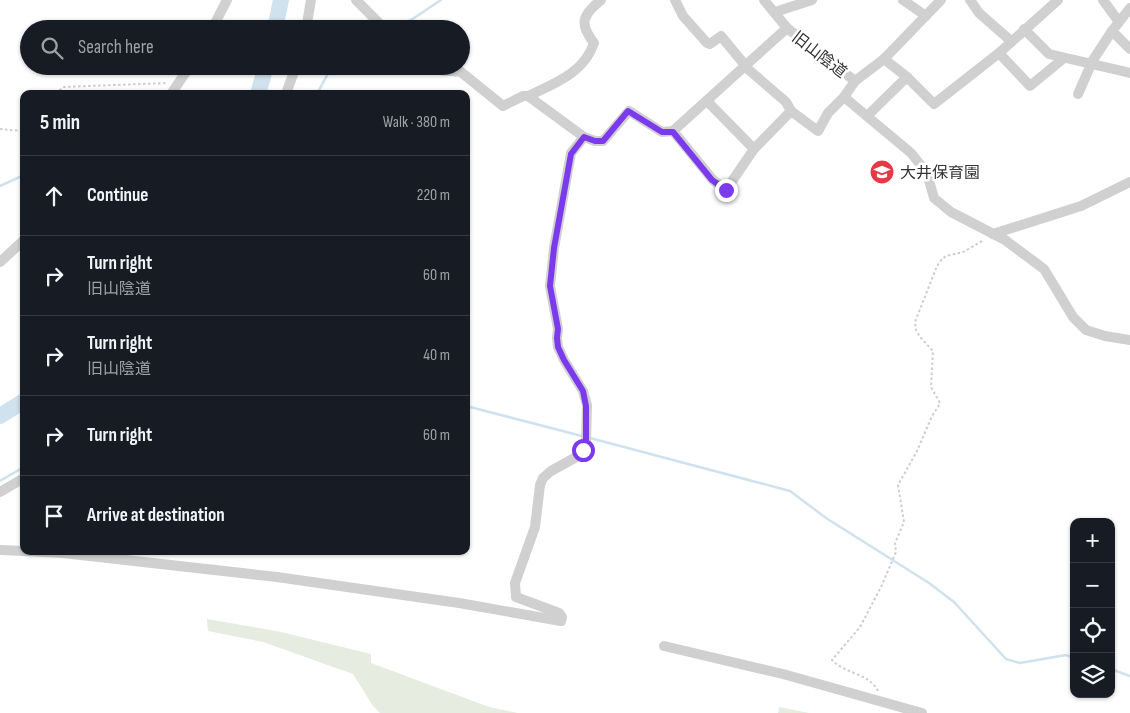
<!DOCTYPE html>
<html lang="en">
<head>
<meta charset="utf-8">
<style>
  body { margin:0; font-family:"Sofia Sans Condensed","Noto Sans JP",sans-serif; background:#20242c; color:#f1f3f6 }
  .controls { position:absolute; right:15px; bottom:15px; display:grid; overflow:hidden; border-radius:10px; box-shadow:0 1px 4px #0004 }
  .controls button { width:45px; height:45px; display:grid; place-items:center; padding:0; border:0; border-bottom:1px solid #363941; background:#171b24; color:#f1f3f6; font:25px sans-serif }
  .stop { position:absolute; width:15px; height:15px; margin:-11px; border:4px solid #7c3aed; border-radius:50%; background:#fff }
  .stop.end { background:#7c3aed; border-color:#fff; box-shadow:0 1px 5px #0008 }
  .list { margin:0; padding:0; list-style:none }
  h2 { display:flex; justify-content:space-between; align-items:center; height:65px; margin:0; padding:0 20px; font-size:21px }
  h2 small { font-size:16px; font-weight:400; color:#9ea1a6 }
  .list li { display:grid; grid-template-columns:32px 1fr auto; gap:15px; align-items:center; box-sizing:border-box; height:80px; padding:0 20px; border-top:1px solid #363941 }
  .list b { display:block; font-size:19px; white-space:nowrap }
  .list p { margin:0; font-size:16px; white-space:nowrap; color:#9ea1a6 }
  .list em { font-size:16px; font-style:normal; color:#9ea1a6 }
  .icon { flex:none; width:28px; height:28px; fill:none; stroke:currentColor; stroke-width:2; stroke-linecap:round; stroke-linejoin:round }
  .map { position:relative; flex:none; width:1130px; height:713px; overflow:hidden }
  .search { position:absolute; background:#171b24; box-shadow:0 1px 4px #0004; left:20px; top:20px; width:450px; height:55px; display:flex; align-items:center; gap:12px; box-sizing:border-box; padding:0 18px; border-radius:28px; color:#9ea1a6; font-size:19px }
  .panel { position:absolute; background:#171b24; box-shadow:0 1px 4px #0004; left:20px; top:90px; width:450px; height:465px; border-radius:10px }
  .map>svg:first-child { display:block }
</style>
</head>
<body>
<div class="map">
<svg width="1130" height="713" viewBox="0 0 1130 713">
  <rect width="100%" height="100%" fill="#fff"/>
  <g fill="#e6ecdf">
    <polygon points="207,619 281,632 371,654 371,663 489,707 518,713 380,713 373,706 353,674 263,642 208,631"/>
    <polygon points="779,707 809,713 778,713"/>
  </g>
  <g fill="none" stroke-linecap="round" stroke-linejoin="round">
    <g stroke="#cfe2ee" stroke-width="2.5">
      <polyline points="390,28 411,20 441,0"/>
      <polyline points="317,94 332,66"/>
      <polyline points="0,186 24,175"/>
      <polyline points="466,406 582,436"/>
      <polyline points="590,438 790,491 826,518 929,583 954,602 1006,659 1020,663 1066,655 1074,658"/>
      <polyline points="0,481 24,467"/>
      <polyline points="1111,669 1130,676"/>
    </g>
    <g stroke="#cfe2ee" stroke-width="16">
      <polyline points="275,29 281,0"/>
      <polyline points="258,94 266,66"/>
      <polyline points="0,416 24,401"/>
    </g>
    <g stroke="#cdcdcd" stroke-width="2" stroke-dasharray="2.5 2.5" stroke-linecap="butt">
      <polyline points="56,94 63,87 168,83"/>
      <polyline points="0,129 22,131 24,130"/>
      <path d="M878,691C869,673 845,674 832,660L860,627L881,587L896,552L895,543L904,522L898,485L917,451L932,416L938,407L940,403L931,387L933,351L920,337L916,330L915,322L937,266L942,259L946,256L963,252L984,240"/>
    </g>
    <g stroke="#d0d0d0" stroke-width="10">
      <polyline points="356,0 380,24 387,29"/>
      <polyline points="675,0 683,16 707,43 710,44 721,36 749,70 786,102 791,111"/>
      <polyline points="764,0 787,28 855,81"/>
      <polyline points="903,0 926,16"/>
      <polyline points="970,0 979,13 1011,41"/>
      <polyline points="1103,0 1119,22"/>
      <polyline points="1130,8 1112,31 1130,49"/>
      <polyline points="775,12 812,0"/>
      <polyline points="212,29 227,0"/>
      <polyline points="306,29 311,0"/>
      <polyline points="1024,29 1049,54 1130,73"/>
      <polyline points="999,53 1030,86 1064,58"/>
      <polyline points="884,59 907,77 934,104 999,53 1058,0"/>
      <polyline points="435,66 440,70 461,72 503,106 523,96 528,96 584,137 595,141 603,141 629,111 662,132 673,131 787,28"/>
      <polyline points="171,94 190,66"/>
      <polyline points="286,94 296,66"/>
      <polyline points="1078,94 1093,60 1112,31"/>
      <path d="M528,96C555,83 584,73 594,43C579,24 582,15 601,0"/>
      <polyline points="844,97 911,153 927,173 934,198 951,212 1005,240 1044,269 1073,317 1086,330 1105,336 1130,340"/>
      <polyline points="707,101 754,149"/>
      <polyline points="867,116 907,77"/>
      <polyline points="673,131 713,180 726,190 754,149 791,111 818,131 828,113 844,97 855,81 884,59 941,0"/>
      <polyline points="993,234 1081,206 1130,182"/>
      <polyline points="0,262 24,240"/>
      <polyline points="0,492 24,478"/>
      <polyline points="0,550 24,551"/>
      <polyline points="27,551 63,553 277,577 459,603 561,621 562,617 559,613 516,597 515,583 535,527 540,485 543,478 551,471 580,455 586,443 587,405 583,391 564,360 558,347 557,338 558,329 550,286 554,248 571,153 584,137"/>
      <polyline points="664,646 783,674 922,713"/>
    </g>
  </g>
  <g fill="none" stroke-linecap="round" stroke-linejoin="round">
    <polyline stroke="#7c3aed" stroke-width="6" points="583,450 586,443 586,406 583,391 564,360 558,347 557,338 558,329 550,286 554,248 571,154 584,137 595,141 603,141 628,111 662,132 673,132 712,180 726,190"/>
  </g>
  <defs>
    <symbol id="school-disc" viewBox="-11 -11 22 22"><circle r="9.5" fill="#e63946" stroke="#fff"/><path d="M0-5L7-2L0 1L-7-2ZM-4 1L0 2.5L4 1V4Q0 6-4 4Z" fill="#fff"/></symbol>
  </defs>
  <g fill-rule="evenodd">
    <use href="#school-disc" x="868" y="158" width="28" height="28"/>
  </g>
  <g text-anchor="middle" stroke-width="5" stroke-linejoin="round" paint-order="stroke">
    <g font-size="16" fill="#333" stroke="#fff">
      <text transform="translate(820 54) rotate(38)" y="6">旧山陰道</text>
    </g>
    <g font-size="16" fill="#333" stroke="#fff" text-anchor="start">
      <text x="900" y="178">大井保育園</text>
    </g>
  </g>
</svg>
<div class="controls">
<button>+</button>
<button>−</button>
<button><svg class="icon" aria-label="locate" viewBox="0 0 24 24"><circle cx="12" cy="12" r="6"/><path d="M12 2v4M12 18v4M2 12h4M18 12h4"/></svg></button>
<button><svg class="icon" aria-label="layers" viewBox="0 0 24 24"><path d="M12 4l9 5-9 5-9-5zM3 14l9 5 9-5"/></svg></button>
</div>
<div class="stop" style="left:583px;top:450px"></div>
<div class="stop end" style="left:726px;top:190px"></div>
<div class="search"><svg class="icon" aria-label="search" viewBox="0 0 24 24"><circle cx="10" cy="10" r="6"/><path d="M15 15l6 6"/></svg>Search here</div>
<section class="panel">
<h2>5 min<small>Walk · 380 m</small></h2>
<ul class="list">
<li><svg class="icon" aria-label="ahead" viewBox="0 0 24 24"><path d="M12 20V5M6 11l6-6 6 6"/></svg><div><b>Continue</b></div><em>220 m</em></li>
<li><svg class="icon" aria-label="right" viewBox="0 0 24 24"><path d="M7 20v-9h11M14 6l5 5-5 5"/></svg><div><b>Turn right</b><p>旧山陰道</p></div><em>60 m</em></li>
<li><svg class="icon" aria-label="right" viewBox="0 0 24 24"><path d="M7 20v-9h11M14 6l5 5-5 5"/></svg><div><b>Turn right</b><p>旧山陰道</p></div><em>40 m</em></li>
<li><svg class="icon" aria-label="right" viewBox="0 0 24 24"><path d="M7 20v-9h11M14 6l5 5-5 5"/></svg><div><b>Turn right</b></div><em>60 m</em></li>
<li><svg class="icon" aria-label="arrive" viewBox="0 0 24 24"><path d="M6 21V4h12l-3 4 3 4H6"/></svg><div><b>Arrive at destination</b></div></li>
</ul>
</section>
</div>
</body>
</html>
